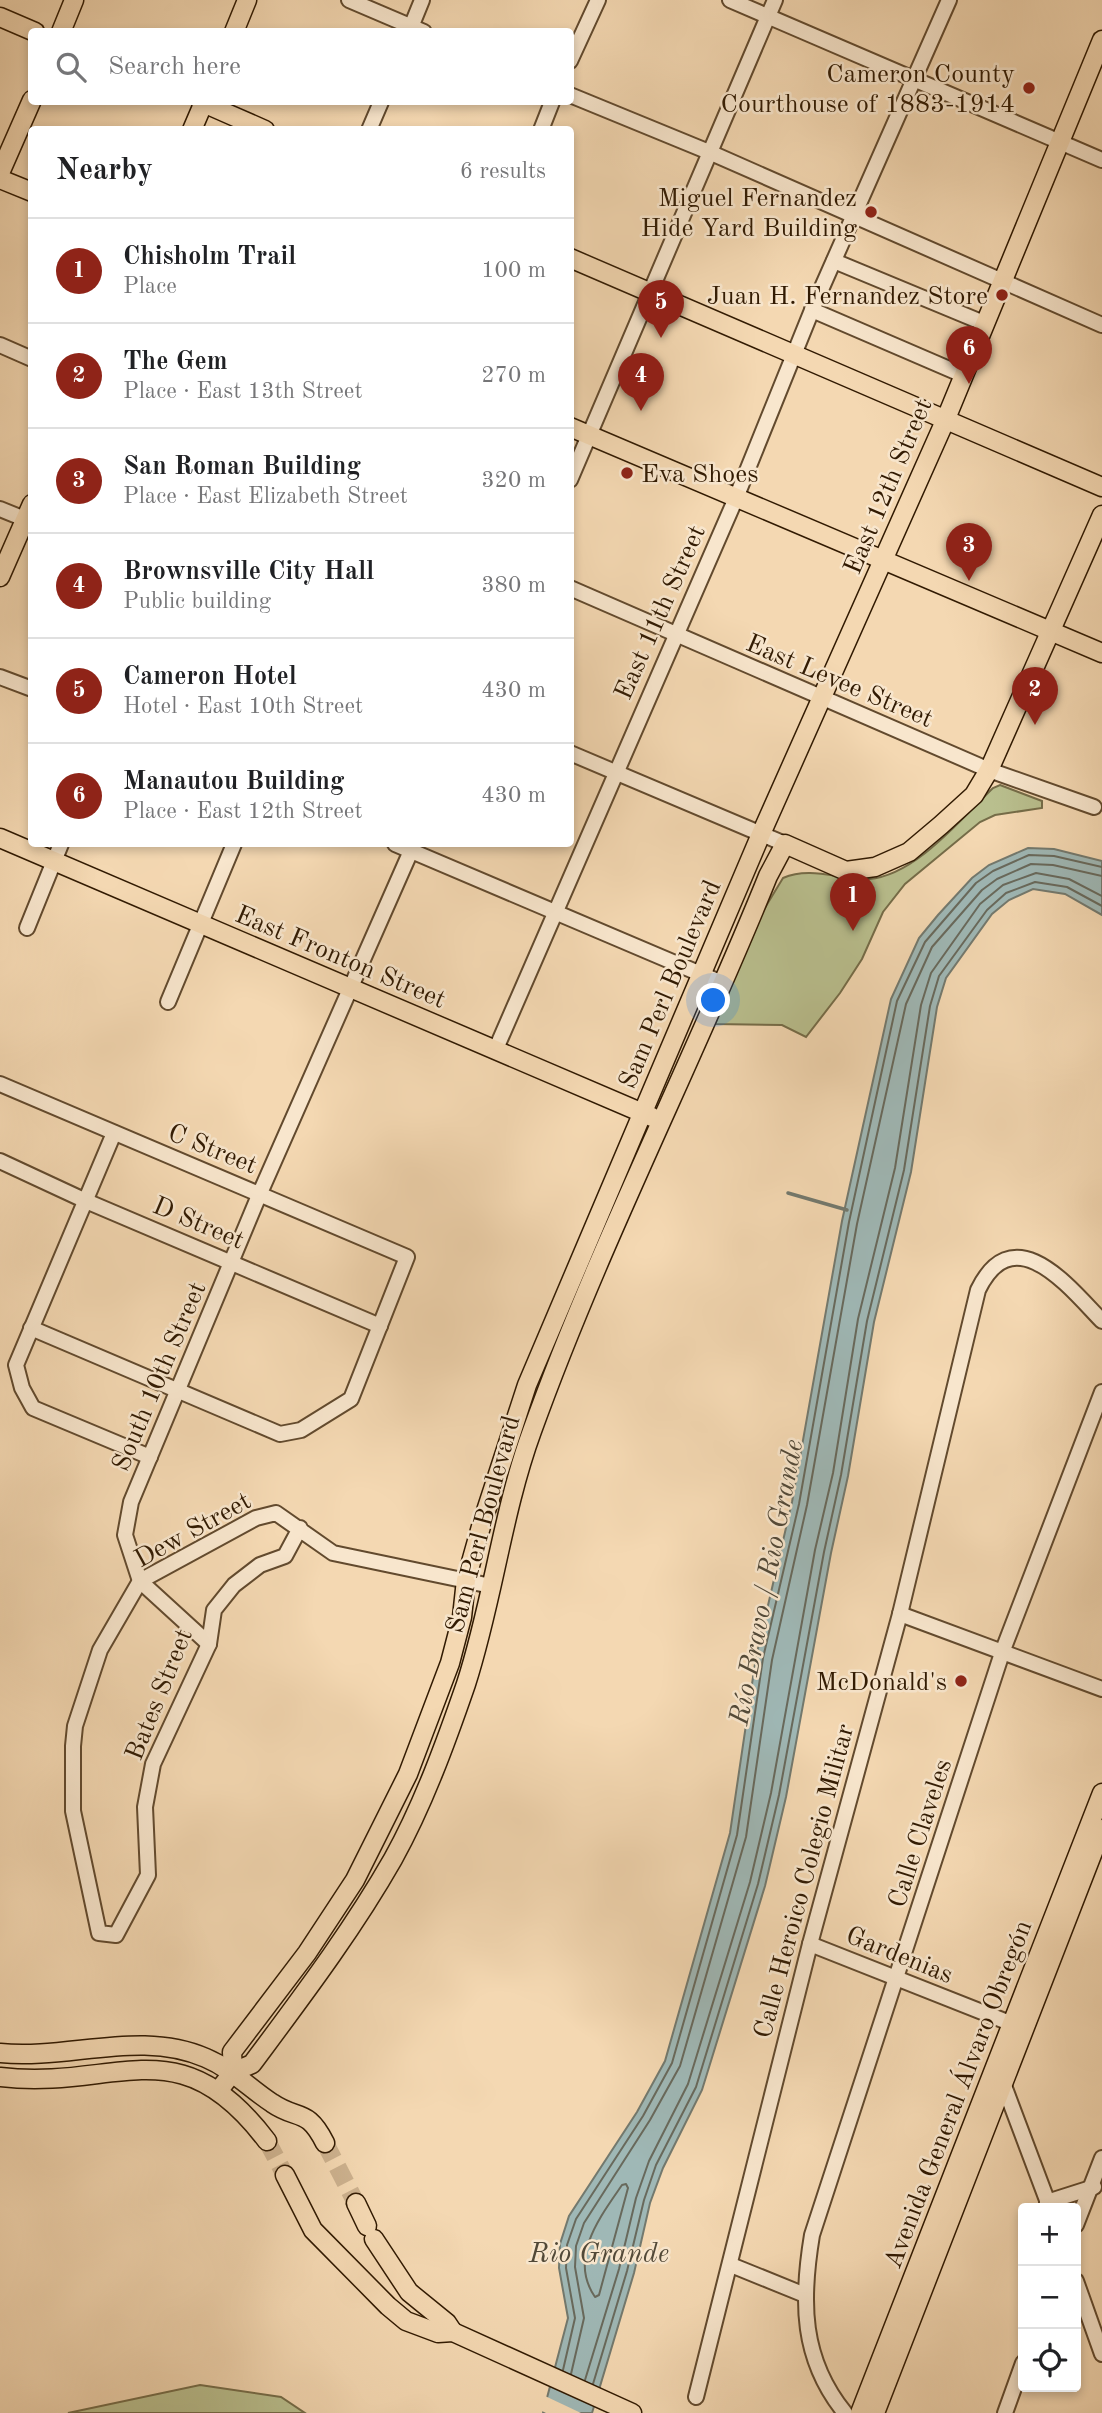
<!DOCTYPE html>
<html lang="en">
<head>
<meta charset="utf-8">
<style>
  body { margin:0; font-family:"Old Standard TT",serif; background:#f2f2f2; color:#202124 }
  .controls { position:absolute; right:21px; bottom:21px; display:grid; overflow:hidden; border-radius:7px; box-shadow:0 4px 10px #0003 }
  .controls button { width:63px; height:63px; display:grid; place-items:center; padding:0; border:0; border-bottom:2px solid #e0e0e0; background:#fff; color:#202124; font:35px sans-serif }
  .you { position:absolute; left:714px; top:1001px; width:24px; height:24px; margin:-18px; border:5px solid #fff; border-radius:50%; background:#1a73e8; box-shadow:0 0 0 10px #1a73e833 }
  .badge { display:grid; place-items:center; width:46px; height:46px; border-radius:50%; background:#8f2418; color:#fff; font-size:23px; font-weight:700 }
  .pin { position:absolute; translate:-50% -58px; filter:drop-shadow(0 2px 4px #0008) }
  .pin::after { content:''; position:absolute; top:37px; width:24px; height:21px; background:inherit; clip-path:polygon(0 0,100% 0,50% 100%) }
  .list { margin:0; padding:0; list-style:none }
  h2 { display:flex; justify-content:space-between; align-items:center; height:91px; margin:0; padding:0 28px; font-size:30px }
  h2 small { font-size:23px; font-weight:400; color:#757577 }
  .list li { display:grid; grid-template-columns:46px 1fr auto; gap:21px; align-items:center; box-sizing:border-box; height:105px; padding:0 28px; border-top:2px solid #e0e0e0 }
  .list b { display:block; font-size:26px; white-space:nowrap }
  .list p { margin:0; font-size:23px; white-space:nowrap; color:#757577 }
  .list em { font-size:23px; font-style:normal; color:#757577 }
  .icon { flex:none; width:38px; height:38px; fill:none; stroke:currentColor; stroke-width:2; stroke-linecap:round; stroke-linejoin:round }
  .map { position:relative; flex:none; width:1102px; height:2413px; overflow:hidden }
  .search { position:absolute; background:#fff; box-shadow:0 4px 10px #0003; left:28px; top:28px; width:546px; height:77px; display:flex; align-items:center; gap:18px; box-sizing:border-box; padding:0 24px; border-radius:7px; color:#757577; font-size:26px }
  .panel { position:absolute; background:#fff; box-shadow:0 4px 10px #0003; left:28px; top:126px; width:546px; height:721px; border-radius:7px }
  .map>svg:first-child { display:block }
</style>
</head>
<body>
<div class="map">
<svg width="1102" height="2413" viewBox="0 0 1102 2413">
  <rect width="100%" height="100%" fill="#f4d8b2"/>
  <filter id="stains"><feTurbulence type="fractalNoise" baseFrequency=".00286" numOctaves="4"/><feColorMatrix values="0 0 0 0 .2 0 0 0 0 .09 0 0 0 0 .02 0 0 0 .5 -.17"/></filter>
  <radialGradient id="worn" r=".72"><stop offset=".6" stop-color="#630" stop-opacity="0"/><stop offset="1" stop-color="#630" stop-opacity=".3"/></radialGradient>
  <g fill="#b9bf8e" stroke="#756c48" stroke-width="2">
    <path d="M1000,785L1042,801V808L995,815L980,822L905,884L883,912L862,959L840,993L806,1037L782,1025L715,1024L763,911L783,878C811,866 840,880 869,879C915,876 962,818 993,788Z"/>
    <polygon points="200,2385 281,2397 305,2413 68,2413"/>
  </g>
  <polygon fill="#9fb8b6" stroke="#73796e" stroke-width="2" points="1028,848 1054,849 1102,861 1102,915 1065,894 1033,889 1009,900 992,914 946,978 937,1007 911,1172 874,1322 848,1476 831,1553 786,1797 765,1886 702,2090 663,2168 650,2203 634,2273 592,2413 543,2413 568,2318 559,2268 560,2244 569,2216 637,2112 665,2061 730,1833 756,1657 792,1502 842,1221 891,999 919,938 938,915 972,878 989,865"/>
  <polygon fill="#f4d8b2" points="545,2396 581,2413 546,2413 540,2410"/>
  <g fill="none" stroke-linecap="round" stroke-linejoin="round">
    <g stroke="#68695c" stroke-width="2">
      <path d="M626,2184L628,2188L599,2295L595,2297C568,2258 600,2217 622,2185Z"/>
      <polyline points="563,2370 575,2318 566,2268 567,2245 576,2219 643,2116 672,2063 737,1835 763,1658 799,1504 849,1222 897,1001 925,942 976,883 993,871 1029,855 1054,856 1102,867"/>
      <polyline points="571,2374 584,2318 575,2267 576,2246 584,2223 650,2120 680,2066 746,1837 772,1660 807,1505 857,1224 906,1004 932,947 982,890 997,879 1031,864 1053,865 1102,876"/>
      <polyline points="585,2380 619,2269 636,2198 649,2161 688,2084 750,1882 771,1793 815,1550 833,1473 858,1319 895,1168 921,1005 931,973 980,904 1003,885 1036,873 1069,879 1102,896"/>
      <polyline points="593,2384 627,2271 644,2200 656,2165 696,2087 758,1884 779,1795 824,1552 841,1475 867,1321 904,1170 930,1006 939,976 987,910 1006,893 1035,882 1067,887 1102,906"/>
    </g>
    <polyline stroke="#73796e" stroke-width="3.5" points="788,1193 847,1210"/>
    <g stroke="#cdb28f" stroke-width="18" stroke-dasharray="18 9" stroke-linecap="butt">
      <polyline points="267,2141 285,2175"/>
      <polyline points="325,2143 356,2203"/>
    </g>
    <defs>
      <g id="minor">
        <polyline points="349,0 424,32"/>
        <polyline points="730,0 1102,160"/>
        <polyline points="409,32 422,0"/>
        <polyline points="570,61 598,0"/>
        <polyline points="570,95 709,152 1102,325"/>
        <polyline points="369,130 381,102"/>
        <polyline points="541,130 552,102"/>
        <polyline points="834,261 986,324"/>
        <polyline points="812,310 963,375"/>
        <polyline points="0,345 32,359"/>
        <polyline points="570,480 775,0"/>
        <polyline points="0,509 32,522"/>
        <polyline points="570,588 989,770 1094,807"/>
        <polyline points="0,677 32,689"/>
        <polyline points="570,753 785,844"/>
        <polyline points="395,844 722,983"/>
        <polyline points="27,928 61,844"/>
        <polyline points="168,1002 234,844"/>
        <polyline points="495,1051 736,498 812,310 949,0"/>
        <polyline points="0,1084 407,1257 351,1399 301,1430 280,1434 31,1328"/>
        <polyline points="114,1133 16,1365 22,1388 33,1408 150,1457"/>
        <polyline points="0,1161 86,1201 380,1326"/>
        <polyline points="300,1528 285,1556 260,1565 234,1585 214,1610 209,1644 153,1764 145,1807 148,1875 116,1935 99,1933 73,1811 73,1746 75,1726 100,1650 140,1581 256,1518 276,1513 333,1553 491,1586"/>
        <polyline points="900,1614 1102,1689"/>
        <polyline points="209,1644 140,1581 125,1535 131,1502 260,1193 414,844"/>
        <polyline points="810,1944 1020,2027"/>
        <polyline points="1003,2083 1050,2208"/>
        <polyline points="1047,2202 1094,2187"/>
        <polyline points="1076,2225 1102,2158"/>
        <polyline points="731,2265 805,2295"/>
        <polyline points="1076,2281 1102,2354"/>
        <path d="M696,2397L810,1944L900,1614L978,1290C1014,1216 1070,1288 1102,1321"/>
        <path d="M845,2413C801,2359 801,2301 812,2235L1003,1650L1102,1392"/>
        <polyline points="1005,2413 1023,2363"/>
      </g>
      <g id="major">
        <polyline points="0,17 35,32"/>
        <polyline points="61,32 74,0"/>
        <polyline points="234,32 247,0"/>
        <polyline points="201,102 265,130"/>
        <polyline points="192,130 204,102"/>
        <polyline points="0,173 32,100"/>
        <polyline points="0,179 32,192"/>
        <polyline points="570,258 1102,487"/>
        <polyline points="570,427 1102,653"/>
        <polyline points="0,577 32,504"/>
        <polyline points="0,838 652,1117"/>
        <path d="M0,2053C69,2060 141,2029 206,2058C232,2069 249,2088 272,2103C298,2121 307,2107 325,2143"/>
        <polyline points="233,2072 232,2052 307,1953 355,1880 408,1774 450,1663 462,1617 466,1580 482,1523 527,1385 761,834 945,421 1102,40"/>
        <path d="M0,2077C117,2091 178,2023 267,2141"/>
        <path d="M219,2090L233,2072L252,2064C301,1998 352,1931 393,1859C423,1805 446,1742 466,1684C493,1601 502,1513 532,1431C600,1242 693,1062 768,876L785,844L846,871L875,867L909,852L941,825L974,795L989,770L1102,515"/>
        <polyline points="285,2175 313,2230 388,2306 406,2321 438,2333 453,2332 632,2413"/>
        <polyline points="356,2203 367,2226"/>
        <polyline points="374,2239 409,2292 447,2323 453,2332"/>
        <polyline points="860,2413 1102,1793"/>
        <polyline points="875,2413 1102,1829"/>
      </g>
    </defs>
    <use href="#minor" stroke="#624a2e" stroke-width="18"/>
    <use href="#major" stroke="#311a02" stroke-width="21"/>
    <use href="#minor" stroke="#f8e6cd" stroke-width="14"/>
    <use href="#major" stroke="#f4d8b2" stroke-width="18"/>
  </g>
  <g fill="#8f2418" stroke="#f8e6cd" stroke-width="2.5">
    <circle cx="1029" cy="88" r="7"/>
    <circle cx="871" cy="212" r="7"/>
    <circle cx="1002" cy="295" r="7"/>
    <circle cx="627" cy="473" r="7"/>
    <circle cx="961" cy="1681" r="7"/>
  </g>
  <g text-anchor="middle" stroke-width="5" stroke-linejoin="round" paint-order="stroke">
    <g font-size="26" fill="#311a02" stroke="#f8e6cd" text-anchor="end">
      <text x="1015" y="82">Cameron County<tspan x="1015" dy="30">Courthouse of 1883-1914</tspan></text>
      <text x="857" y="206">Miguel Fernandez<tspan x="857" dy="30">Hide Yard Building</tspan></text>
      <text x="988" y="304">Juan H. Fernandez Store</text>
      <text x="641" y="482" text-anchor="start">Eva Shoes</text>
      <text x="947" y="1690">McDonald's</text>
    </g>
    <g font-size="26" fill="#311a02" stroke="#f8e6cd">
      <text transform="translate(887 486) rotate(-67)" y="9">East 12th Street</text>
      <text transform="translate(659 612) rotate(-66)" y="9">East 11th Street</text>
      <text transform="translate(840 680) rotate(23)" y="9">East Levee Street</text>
      <text transform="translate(341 956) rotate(23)" y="9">East Fronton Street</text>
      <text transform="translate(669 984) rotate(-67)" y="9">Sam Perl Boulevard</text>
      <text transform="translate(213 1148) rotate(22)" y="9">C Street</text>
      <text transform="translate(199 1222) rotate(23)" y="9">D Street</text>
      <text transform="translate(158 1376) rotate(-67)" y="9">South 10th Street</text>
      <text transform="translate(482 1524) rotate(-75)" y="9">Sam Perl Boulevard</text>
      <text transform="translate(192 1529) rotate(-29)" y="9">Dew Street</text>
      <text transform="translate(158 1694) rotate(-68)" y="9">Bates Street</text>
      <text transform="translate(919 1833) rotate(-72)" y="9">Calle Claveles</text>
      <text transform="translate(803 1881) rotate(-75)" y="9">Calle Heroico Colegio Militar</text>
      <text transform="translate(900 1954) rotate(22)" y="9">Gardenias</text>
      <text transform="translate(957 2094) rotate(-69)" y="9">Avenida General Álvaro Obregón</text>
    </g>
    <g font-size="28" font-style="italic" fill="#524938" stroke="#f8e6cd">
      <text transform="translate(765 1582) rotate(-79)" y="10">Río Bravo / Rio Grande</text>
      <text x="599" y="2262">Rio Grande</text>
    </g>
  </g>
  <rect width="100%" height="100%" filter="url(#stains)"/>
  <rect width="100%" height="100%" fill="url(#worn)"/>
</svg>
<div class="controls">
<button>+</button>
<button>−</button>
<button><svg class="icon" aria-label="locate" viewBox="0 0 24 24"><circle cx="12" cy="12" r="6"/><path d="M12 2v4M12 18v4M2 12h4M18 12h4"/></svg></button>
</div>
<div class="you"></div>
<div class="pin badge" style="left:853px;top:931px">1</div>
<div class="pin badge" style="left:1035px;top:725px">2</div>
<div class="pin badge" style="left:969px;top:581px">3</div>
<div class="pin badge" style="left:641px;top:411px">4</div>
<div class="pin badge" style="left:661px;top:338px">5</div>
<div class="pin badge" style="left:969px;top:384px">6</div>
<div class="search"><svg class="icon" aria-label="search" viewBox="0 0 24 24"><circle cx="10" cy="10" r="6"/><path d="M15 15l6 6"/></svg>Search here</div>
<section class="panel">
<h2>Nearby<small>6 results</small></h2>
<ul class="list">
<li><span class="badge">1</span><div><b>Chisholm Trail</b><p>Place</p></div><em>100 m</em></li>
<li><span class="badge">2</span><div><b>The Gem</b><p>Place · East 13th Street</p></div><em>270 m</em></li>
<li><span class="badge">3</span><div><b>San Roman Building</b><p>Place · East Elizabeth Street</p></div><em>320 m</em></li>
<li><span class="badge">4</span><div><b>Brownsville City Hall</b><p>Public building</p></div><em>380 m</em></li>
<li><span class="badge">5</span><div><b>Cameron Hotel</b><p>Hotel · East 10th Street</p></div><em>430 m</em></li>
<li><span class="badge">6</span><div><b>Manautou Building</b><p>Place · East 12th Street</p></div><em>430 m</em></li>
</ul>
</section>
</div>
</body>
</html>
